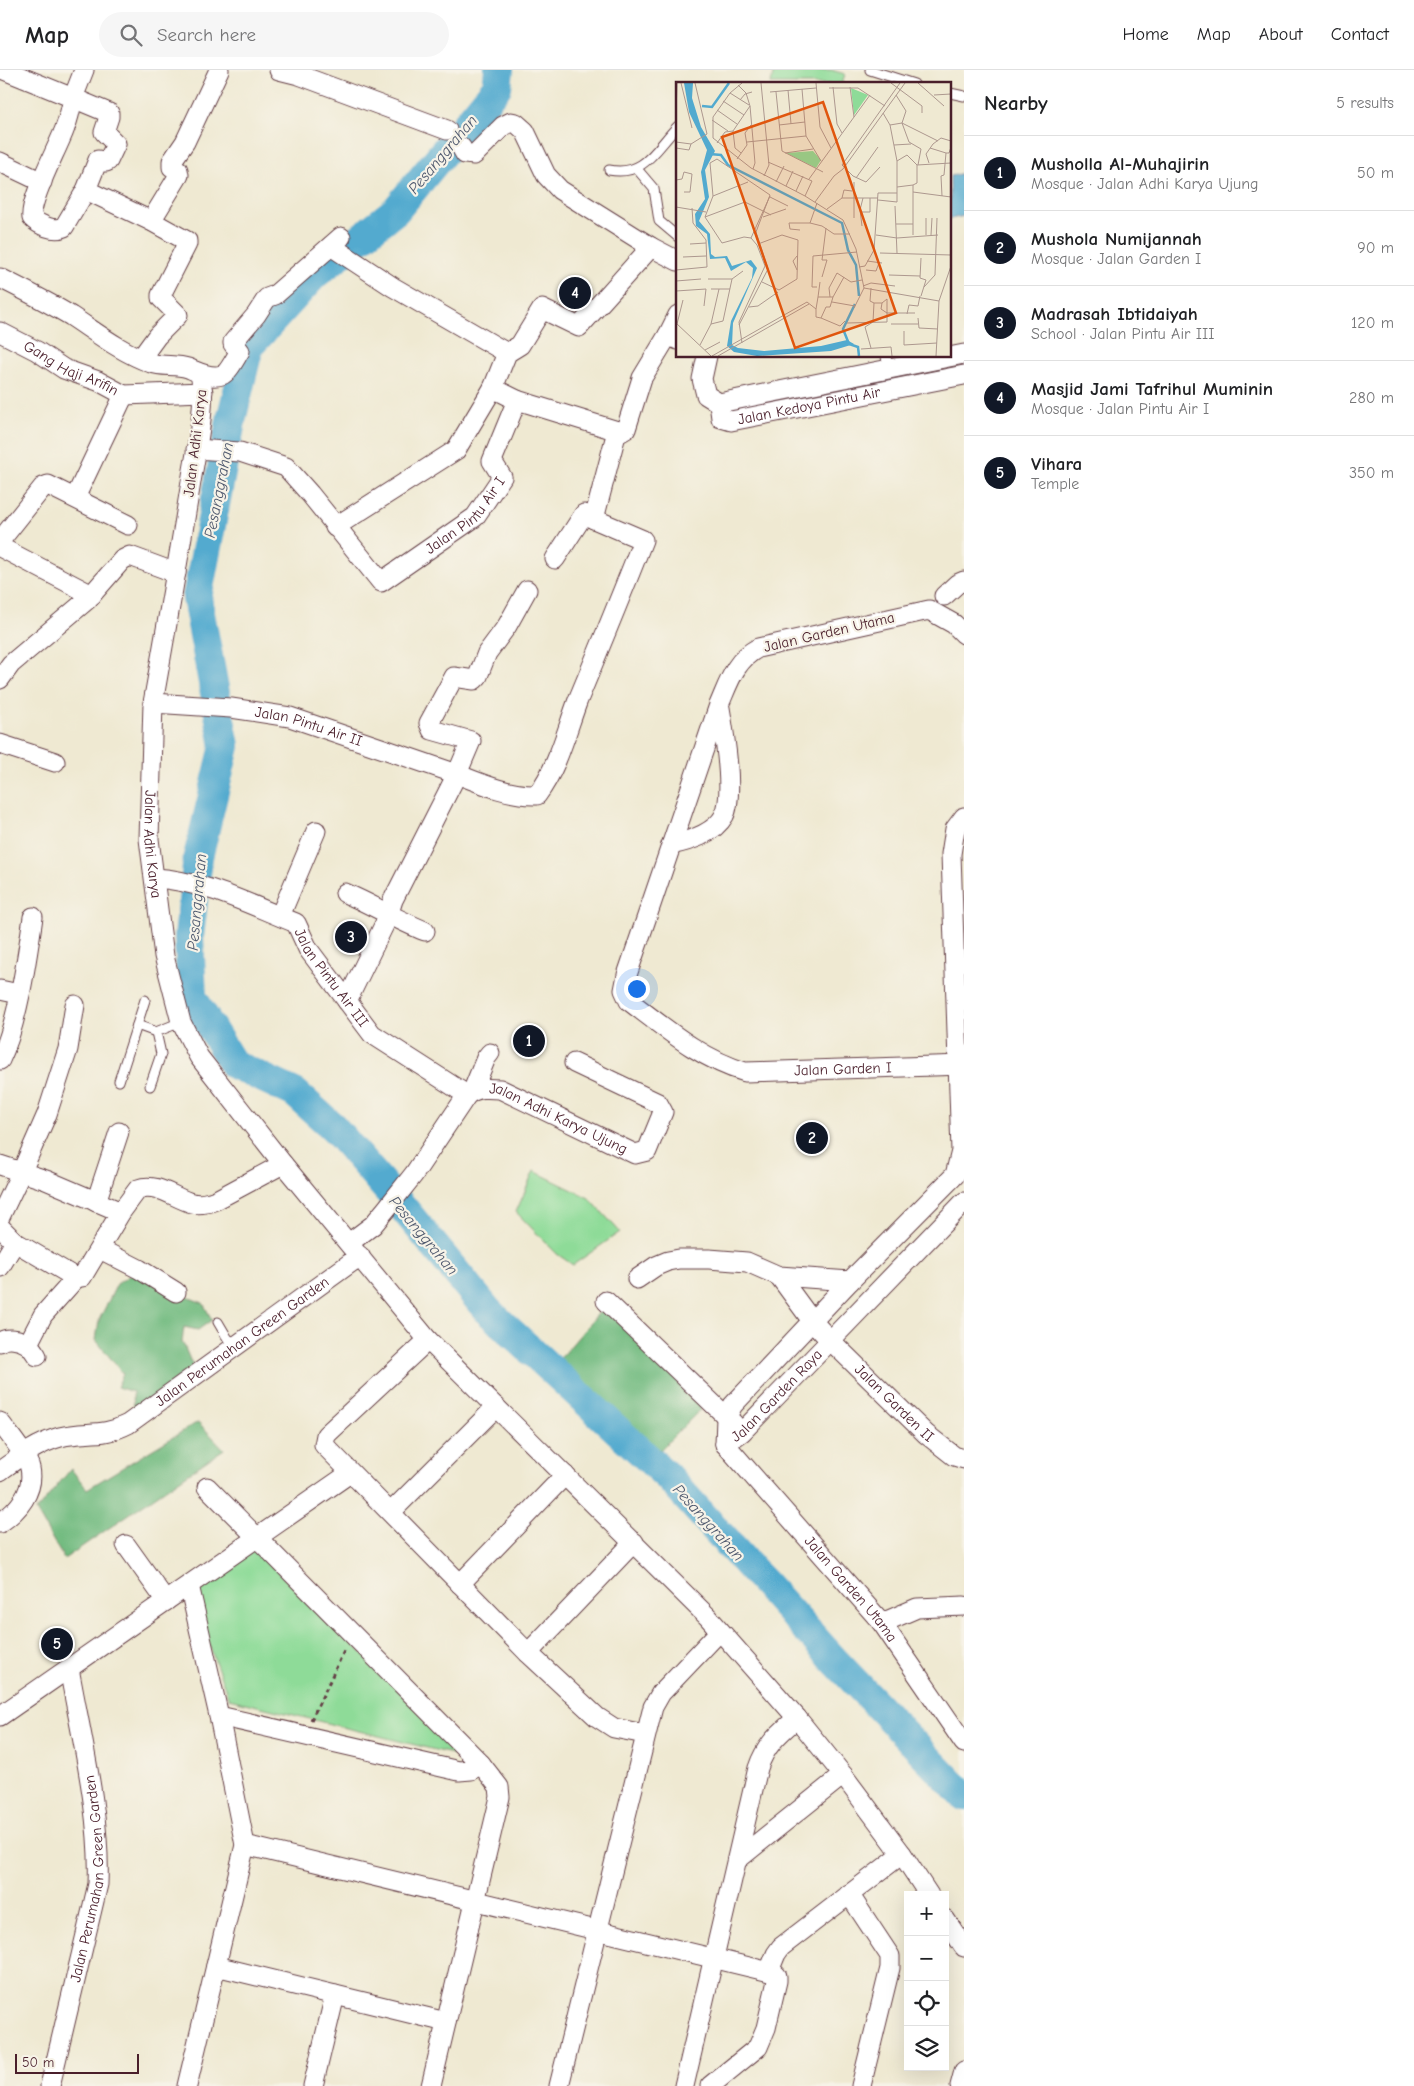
<!DOCTYPE html>
<html lang="en">
<head>
<meta charset="utf-8">
<style>
  body { margin:0; font-family:"Comic Neue",sans-serif; background:#f6f6f6; color:#202124 }
  .controls { position:absolute; right:15px; bottom:15px; display:grid; overflow:hidden; border-radius:0px; box-shadow:0 5px 20px #0002 }
  .controls button { width:45px; height:45px; display:grid; place-items:center; padding:0; border:0; border-bottom:1px solid #e0e0e0; background:#fff; color:#202124; font:25px sans-serif }
  .scale { position:absolute; left:15px; bottom:12px; width:124px; box-sizing:border-box; padding-left:5px; border:2px solid #4a1f2b; border-top:0; font-size:14px; line-height:18px; white-space:nowrap; color:#4a1f2b; -webkit-text-stroke:4px #f7f3e8; paint-order:stroke }
  .you { position:absolute; left:636px; top:918px; width:18px; height:18px; margin:-12px; border:4px solid #fff; border-radius:50%; background:#1a73e8; box-shadow:0 0 0 8px #1a73e833 }
  .badge { display:grid; place-items:center; width:32px; height:32px; border-radius:50%; background:#111827; color:#fff; font-size:16px; font-weight:700 }
  .pin { position:absolute; translate:-50% -50%; border:2px solid #fff; box-shadow:0 1px 5px #0006 }
  .list { margin:0; padding:0; list-style:none }
  h2 { display:flex; justify-content:space-between; align-items:center; height:65px; margin:0; padding:0 20px; font-size:21px }
  h2 small { font-size:16px; font-weight:400; color:#757577 }
  .list li { display:grid; grid-template-columns:32px 1fr auto; gap:15px; align-items:center; box-sizing:border-box; height:75px; padding:0 20px; border-top:1px solid #e0e0e0 }
  .list b { display:block; font-size:19px; white-space:nowrap }
  .list p { margin:0; font-size:16px; white-space:nowrap; color:#757577 }
  .list em { font-size:16px; font-style:normal; color:#757577 }
  .icon { flex:none; width:28px; height:28px; fill:none; stroke:currentColor; stroke-width:2; stroke-linecap:round; stroke-linejoin:round }
  .map { position:relative; flex:none; width:964px; height:2016px; overflow:hidden }
  header { display:flex; align-items:center; gap:30px; box-sizing:border-box; height:70px; padding:0 25px; background:#fff; border-bottom:1px solid #e0e0e0 }
  header strong { font-size:24px }
  nav { display:flex; gap:28px; margin-inline-start:auto; font-size:18px }
  .search { width:350px; height:45px; background:#f6f6f6; display:flex; align-items:center; gap:12px; box-sizing:border-box; padding:0 18px; border-radius:28px; color:#757577; font-size:19px }
  main { display:flex }
  aside { flex:1; background:#fff }
  .map>svg:first-child { display:block }
</style>
</head>
<body>
<header>
<strong>Map</strong>
<div class="search"><svg class="icon" aria-label="search" viewBox="0 0 24 24"><circle cx="10" cy="10" r="6"/><path d="M15 15l6 6"/></svg>Search here</div>
<nav><a>Home</a><a>Map</a><a>About</a><a>Contact</a></nav>
</header>
<main>
<div class="map">
<svg width="964" height="2016" viewBox="0 0 964 2016">
  <rect width="100%" height="100%" fill="#f7f3e8"/>
  <filter id="ink" filterUnits="userSpaceOnUse"><feTurbulence type="fractalNoise" baseFrequency=".02" numOctaves="2"/><feDisplacementMap in="SourceGraphic" scale="10" xChannelSelector="R" yChannelSelector="G"/><feConvolveMatrix kernelMatrix="1 2 1 2 8 2 1 2 1" color-interpolation-filters="sRGB"/></filter>
  <filter id="wash" filterUnits="userSpaceOnUse"><feTurbulence type="fractalNoise" baseFrequency=".0096" numOctaves="4" result="noise"/><feDisplacementMap in="SourceGraphic" scale="20" xChannelSelector="R" yChannelSelector="G"/><feGaussianBlur stdDeviation="1.12" result="paint"/><feColorMatrix in="noise" values="0 0 0 0 0 0 0 0 0 0 0 0 0 0 0 0 0 1.4 0 .05"/><feComposite in="paint" operator="in"/></filter>
  <g filter="url(#wash)">
    <rect width="100%" height="100%" fill="#efe9d2"/>
    <g fill="#8edb98" stroke="#6c7d62">
      <polygon points="774,0 831,0 845,4 842,14 771,14"/>
      <polygon points="534,1101 589,1128 620,1162 573,1195 557,1184 516,1142"/>
      <polygon points="251,1476 472,1689 229,1629 190,1523"/>
    </g>
    <g fill="#72bb80" stroke="#5e6d56">
      <polygon points="143,1196 166,1219 203,1233 212,1250 198,1260 184,1257 182,1271 194,1299 134,1343 133,1322 117,1317 123,1304 96,1270 99,1250 117,1214"/>
      <polygon points="608,1232 703,1337 657,1383 557,1292"/>
      <polygon points="198,1352 224,1379 64,1489 36,1441 71,1399 87,1419"/>
    </g>
    <polygon fill="#52aacf" stroke="#4e647d" points="964,103 964,146 950,149 950,106"/>
    <g fill="none" stroke-linecap="round" stroke-linejoin="round">
      <polyline stroke="#52aacf" stroke-width="30" points="499,0 497,17 396,140 314,205 249,276 232,346 197,528 225,676 198,787 189,867 192,927 233,994 295,1023 334,1058 404,1139 488,1241 667,1406 834,1590 964,1726"/>
    </g>
  </g>
  <g filter="url(#ink)">
    <g fill="none" stroke-linecap="round" stroke-linejoin="round">
      <defs>
        <g id="service">
          <polyline points="870,0 914,14"/>
          <polyline points="950,23 964,26"/>
          <polyline points="637,99 654,119 659,151 678,167"/>
          <path d="M609,100C645,107 656,78 678,56"/>
          <polyline points="886,286 888,299"/>
          <polyline points="137,955 156,962"/>
          <polyline points="119,1011 145,930"/>
          <polyline points="150,1016 161,984 156,962 181,952"/>
          <polyline points="218,1252 228,1269 239,1275"/>
        </g>
        <g id="minor">
          <path d="M4,0L73,28C71,38 69,48 65,58C58,78 29,130 32,148C39,155 54,162 64,157L86,120"/>
          <polyline points="84,0 73,28 109,43 109,47 104,62 116,74 108,91 106,92 98,90 86,120 151,151 187,171 187,174 161,225 161,228 178,245 157,266 141,288"/>
          <polyline points="279,0 299,5 447,60"/>
          <polyline points="461,77 465,84 474,85 503,56 511,52 516,53 525,61 546,105 560,120 651,177"/>
          <polyline points="0,92 42,112"/>
          <polyline points="151,151 179,105 178,100 172,97 172,91 185,72 219,0"/>
          <polyline points="331,176 393,217 507,283"/>
          <path d="M0,208C24,220 48,232 71,246C97,263 121,282 151,293C163,297 176,294 188,298C198,302 211,309 222,305C228,303 236,287 240,281L233,274V272L256,245L267,228L275,225L341,167"/>
          <polyline points="678,245 668,265 678,270"/>
          <path id="s1" d="M0,262L37,281L64,299L98,311L124,325L203,322"/>
          <polyline points="707,286 702,309 706,325 719,333"/>
          <path id="s2" d="M199,303C209,325 195,386 191,412C179,486 166,560 153,633L149,769L164,886L181,952L199,987L283,1094L428,1270L708,1547L797,1648L843,1705L902,1784L929,1825"/>
          <polyline points="517,330 621,362 626,359 642,308 668,265"/>
          <path id="s3" d="M719,333L721,348L731,351L964,305"/>
          <polyline points="719,333 964,284"/>
          <path id="s4" d="M196,379L240,382L286,397L310,424L381,512L475,447L502,407L492,391L517,330L493,318L507,283L520,275L542,239L579,257L651,177L678,191"/>
          <polyline points="75,428 124,325"/>
          <polyline points="335,457 456,380 493,318"/>
          <polyline points="0,471 43,417 48,415 128,455"/>
          <polyline points="0,477 92,525"/>
          <polyline points="555,489 584,444 594,449 617,361"/>
          <polyline points="944,526 957,514 964,511"/>
          <path id="s5" d="M964,564L954,554L929,540L758,578C735,590 729,612 719,635L627,905L624,920L629,931C665,958 701,989 745,1002L964,995"/>
          <polyline points="0,609 11,594 87,530 122,490 130,486 176,503"/>
          <path id="s6" d="M153,633L231,638L290,647L457,704C482,714 511,726 537,725C558,697 566,662 578,630C600,577 622,524 643,470L594,449"/>
          <polyline points="0,674 55,692"/>
          <path d="M671,775C689,771 714,764 724,746C735,725 724,661 720,638"/>
          <path id="s7" d="M155,808C205,811 250,835 296,853L308,879L372,964L467,1025"/>
          <path d="M345,823C373,835 397,850 425,861"/>
          <polyline points="280,846 316,761"/>
          <polyline points="0,920 19,924"/>
          <polyline points="347,931 387,849 393,830 457,704 471,671 432,660 429,653 454,607 474,610 478,606 487,583 507,556 527,520"/>
          <path d="M0,990C18,953 27,888 33,847"/>
          <polyline points="473,1020 486,988 490,983"/>
          <polyline points="0,1095 46,1110 121,1142"/>
          <polyline points="96,1132 119,1062"/>
          <polyline points="0,1147 22,1101 47,1044 68,979 75,935"/>
          <polyline points="0,1157 15,1172 0,1197"/>
          <path d="M15,1172L76,1208L82,1207L121,1142L138,1119C157,1112 174,1128 192,1133C200,1135 208,1133 216,1130L283,1094"/>
          <path id="s8" d="M349,1173L373,1155L387,1138L414,1104L467,1025C477,1017 488,1018 500,1019L635,1084L647,1081L663,1042L658,1033L574,993"/>
          <polyline points="100,1179 139,1199 176,1222"/>
          <path id="s9" d="M779,1206L812,1251L830,1270L926,1364L954,1386L964,1389"/>
          <polyline points="637,1209 656,1196 668,1191 679,1189 709,1189 747,1192 779,1206 850,1211"/>
          <polyline points="606,1231 734,1354"/>
          <polyline points="428,1270 326,1365 324,1375 528,1583 597,1647 614,1658 645,1664"/>
          <path d="M0,1272C7,1267 20,1269 27,1274C31,1276 35,1283 37,1286"/>
          <polyline points="28,1274 43,1245 76,1208"/>
          <path d="M0,1352C7,1362 28,1387 30,1398C35,1421 18,1441 0,1453"/>
          <polyline points="725,1374 726,1348 733,1335 850,1211 955,1105 961,1081 951,784 955,759 964,747"/>
          <path id="s10" d="M725,1374L882,1553L964,1673"/>
          <path id="s11" d="M725,1374L742,1362L964,1132"/>
          <path id="s12" d="M0,1401C18,1388 38,1373 60,1367C86,1360 101,1368 128,1354L360,1186"/>
          <polyline points="207,1417 481,1694 499,1717 500,1727 431,2016"/>
          <polyline points="391,1442 496,1337"/>
          <polyline points="126,1475 166,1531"/>
          <polyline points="460,1514 565,1405"/>
          <polyline points="882,1553 917,1538 964,1536"/>
          <polyline points="528,1583 634,1472"/>
          <polyline points="0,1646 350,1403"/>
          <polyline points="219,1646 459,1701 471,1700 481,1694"/>
          <polyline points="245,1775 774,1903 777,1906 777,1911 766,1958 758,1977 710,2016"/>
          <polyline points="737,1790 843,1705"/>
          <polyline points="849,1824 890,1886 890,1898 861,2016"/>
          <polyline points="945,1849 964,1877"/>
          <polyline points="216,1896 446,1952"/>
          <polyline points="769,1901 776,1884 781,1877 902,1784"/>
          <path id="s13" d="M50,2016L98,1814C101,1745 81,1666 69,1598"/>
          <polyline points="187,2016 245,1775 219,1646 189,1515"/>
          <polyline points="313,2016 335,1925"/>
          <polyline points="559,2016 653,1637 661,1623 720,1561"/>
          <path d="M684,2016L758,1698C766,1674 779,1664 797,1648"/>
          <polyline points="960,2016 964,2001"/>
        </g>
      </defs>
      <use href="#service" stroke="#633d44" stroke-width="11"/>
      <use href="#minor" stroke="#633d44" stroke-width="21"/>
      <polyline stroke="#633d44" stroke-width="3" stroke-dasharray="4 4" stroke-linecap="butt" points="311,1650 345,1579"/>
      <use href="#service" stroke="#fff" stroke-width="9"/>
      <use href="#minor" stroke="#fff" stroke-width="19"/>
    </g>
  </g>
  <g text-anchor="middle" stroke-width="4.5" stroke-linejoin="round" paint-order="stroke">
    <g font-size="15" fill="#4a1f2b" stroke="#f7f3e8">
      <text dy="5" stroke="none"><textPath href="#s1" startOffset="80">Gang Haji Arifin</textPath></text>
      <text dy="5" stroke="none"><textPath href="#s3" startOffset="105">Jalan Kedoya Pintu Air</textPath></text>
      <text transform="translate(195 373) rotate(-83)" y="5">Jalan Adhi Karya</text>
      <text dy="5" stroke="none"><textPath href="#s4" startOffset="350">Jalan Pintu Air I</textPath></text>
      <text transform="translate(829 562) rotate(-13)" y="5">Jalan Garden Utama</text>
      <text dy="5" stroke="none"><textPath href="#s6" startOffset="158">Jalan Pintu Air II</textPath></text>
      <text dy="5" stroke="none"><textPath href="#s2" startOffset="476">Jalan Adhi Karya</textPath></text>
      <text dy="5" stroke="none"><textPath href="#s7" startOffset="214">Jalan Pintu Air III</textPath></text>
      <text dy="5" stroke="none"><textPath href="#s5" startOffset="836">Jalan Garden I</textPath></text>
      <text dy="5" stroke="none"><textPath href="#s8" startOffset="290">Jalan Adhi Karya Ujung</textPath></text>
      <text dy="5" stroke="none"><textPath href="#s12" startOffset="280">Jalan Perumahan Green Garden</textPath></text>
      <text dy="5" stroke="none"><textPath href="#s11" startOffset="71">Jalan Garden Raya</textPath></text>
      <text dy="5" stroke="none"><textPath href="#s9" startOffset="172">Jalan Garden II</textPath></text>
      <text dy="5" stroke="none"><textPath href="#s10" startOffset="192">Jalan Garden Utama</textPath></text>
      <text dy="5" stroke="none"><textPath href="#s13" startOffset="212">Jalan Perumahan Green Garden</textPath></text>
    </g>
    <g font-size="16" font-style="italic" fill="#4d576d" stroke="#f7f3e8">
      <text transform="translate(442 84) rotate(-50)" y="6">Pesanggrahan</text>
      <text transform="translate(218 420) rotate(-79)" y="6">Pesanggrahan</text>
      <text transform="translate(196 832) rotate(-85)" y="6">Pesanggrahan</text>
      <text transform="translate(424 1165) rotate(50)" y="6">Pesanggrahan</text>
      <text transform="translate(709 1452) rotate(48)" y="6">Pesanggrahan</text>
    </g>
  </g>
  <g transform="translate(676 12)">
    <rect width="275" height="275" fill="#efe9d2"/>
    <path d="M175,6L192,13L178,33ZM137,69L145,78L140,86L110,71Z" fill="#8edb98"/>
    <path d="M8,1H17L16,16L25,45L39,69L29,88L33,115L23,139L34,152L35,172L39,175L51,174L56,184L75,178L81,186L57,241L56,263L62,266L88,269L145,264L171,258L178,262L155,269L81,274L58,270L51,264L55,239L76,196L77,186L70,180L55,189L49,176L34,177L31,152L20,144L19,132L29,117L25,90L31,68L13,30Z" fill="#52aacf"/>
    <path fill="none" stroke="#52aacf" stroke-width="2.5" d="M26,24L36,25L53,1M34,72L45,73L52,83L166,141L172,168L180,183L183,214M179,222L167,247L173,262L182,265L183,274"/>
    <path fill="none" stroke="#ad988f" stroke-width="1" d="M5,1L16,46M66,1L54,11L37,35V56L75,86L129,114L167,138L180,167L188,206L178,226M85,1L93,83L88,94M140,1L144,45L155,66M215,1L246,24V31M242,1L268,24M62,3L70,11L74,24L79,81L77,87M157,5L161,42L166,51M174,5L178,35M153,6H182L209,24M126,7L130,54L145,79M112,8L115,42M94,10L140,6M100,10L106,69L147,90M54,11L73,23M220,13L230,29L226,41L262,59M258,13L275,12M64,18L69,12L76,10M47,19L68,33M41,28L61,42M207,31L214,43L221,79M0,32L1,1M36,38L52,49M103,43L129,40M214,43L226,41L233,60L245,67L242,83M0,60L15,62L31,52L19,1M71,60L130,54M41,61L49,50L57,49M218,63L235,62M0,66L13,68L15,62M254,66L270,71M65,71L59,66L57,49L74,24M109,71L137,67M61,77L71,63L69,51L75,43M221,79L231,73L241,83L275,81M92,80L136,99L129,114M253,81L250,72L257,62L265,56L275,59M204,85L190,100L177,94L166,83L224,1M180,96L202,65M133,97L194,13M0,98L6,97L8,90L16,92L14,110H8M100,100L108,84M178,100V136M237,103V110L275,115M237,103L241,101V83M110,104L117,89M221,105L237,103M120,109L127,94M237,110V153M37,114L72,100M266,114L265,94L268,93L270,71H273L275,65M94,115L112,124M166,116L168,108L176,109M202,118L221,120V111M139,120L158,94L167,87L229,1M219,124L221,171M0,125L30,130M151,127L166,116H202M184,130H194V116M29,135L69,120L95,133M87,135L110,127M134,141L141,121M220,142H237M186,144L184,128L187,116M124,148L114,147L113,141H134L146,144L158,152H174M200,153L221,156L262,153M250,153V136M255,153L256,136M75,156L94,114M14,162L30,161M82,162L106,153L122,158L121,197L103,208L86,200M204,171L275,173M7,175L30,174M191,179L206,181M183,185L189,184L198,168L202,111H221V79M0,188L31,185L30,158L17,141L16,126M121,188L117,179L121,174M190,188L200,189L203,181M213,193L244,194M146,195L151,178H146L150,146M32,197H56L67,189M0,199L25,197M187,204L195,201L219,204M141,205H136L137,174L181,170M248,205L259,193L261,136M188,206L263,219M195,206L194,219L198,221M35,207H54M0,209L30,207L28,224M245,214L250,198L244,196L245,176M142,215L144,200M157,215L168,195M156,220L179,224M206,221L211,217V231H239M73,225L82,224L102,210M140,227L142,215H154M231,232L233,223L242,224L244,214M145,236L164,244L169,239M242,236L243,246L262,247M197,240L198,221M0,241L35,274M171,241L211,240V231L205,227L206,221H198M1,242L7,218M35,242L47,239L56,197M215,242H242M63,243L92,187L80,150L94,113M228,249V263L261,261M66,261L63,240L89,184L81,163L75,156L68,155L46,161L29,135L37,114L34,81L41,77L94,113M24,263L35,242L43,207M195,266L189,245L197,240M185,267L215,265L216,274M29,268L44,260M36,274L131,220L140,227V235L145,236L150,225H154L157,215H154L153,206L161,191L175,200L186,198M42,274L133,222M260,274L263,219L275,184"/>
    <path fill="#e0560e" fill-opacity="0.15" stroke="#e0560e" stroke-width="2.5" d="M147,20L220,231L119,266L46,55Z"/>
    <rect width="275" height="275" fill="none" stroke="#4a1f2b" stroke-width="2.5"/>
  </g>
</svg>
<div class="controls">
<button>+</button>
<button>−</button>
<button><svg class="icon" aria-label="locate" viewBox="0 0 24 24"><circle cx="12" cy="12" r="6"/><path d="M12 2v4M12 18v4M2 12h4M18 12h4"/></svg></button>
<button><svg class="icon" aria-label="layers" viewBox="0 0 24 24"><path d="M12 4l9 5-9 5-9-5zM3 14l9 5 9-5"/></svg></button>
</div>
<div class="scale">50 m</div>
<div class="you"></div>
<div class="pin badge" style="left:529px;top:971px">1</div>
<div class="pin badge" style="left:812px;top:1068px">2</div>
<div class="pin badge" style="left:351px;top:867px">3</div>
<div class="pin badge" style="left:575px;top:223px">4</div>
<div class="pin badge" style="left:57px;top:1574px">5</div>
</div>
<aside>
<h2>Nearby<small>5 results</small></h2>
<ul class="list">
<li><span class="badge">1</span><div><b>Musholla Al-Muhajirin</b><p>Mosque · Jalan Adhi Karya Ujung</p></div><em>50 m</em></li>
<li><span class="badge">2</span><div><b>Mushola Numijannah</b><p>Mosque · Jalan Garden I</p></div><em>90 m</em></li>
<li><span class="badge">3</span><div><b>Madrasah Ibtidaiyah</b><p>School · Jalan Pintu Air III</p></div><em>120 m</em></li>
<li><span class="badge">4</span><div><b>Masjid Jami Tafrihul Muminin</b><p>Mosque · Jalan Pintu Air I</p></div><em>280 m</em></li>
<li><span class="badge">5</span><div><b>Vihara</b><p>Temple</p></div><em>350 m</em></li>
</ul>
</aside>
</main>
</body>
</html>
